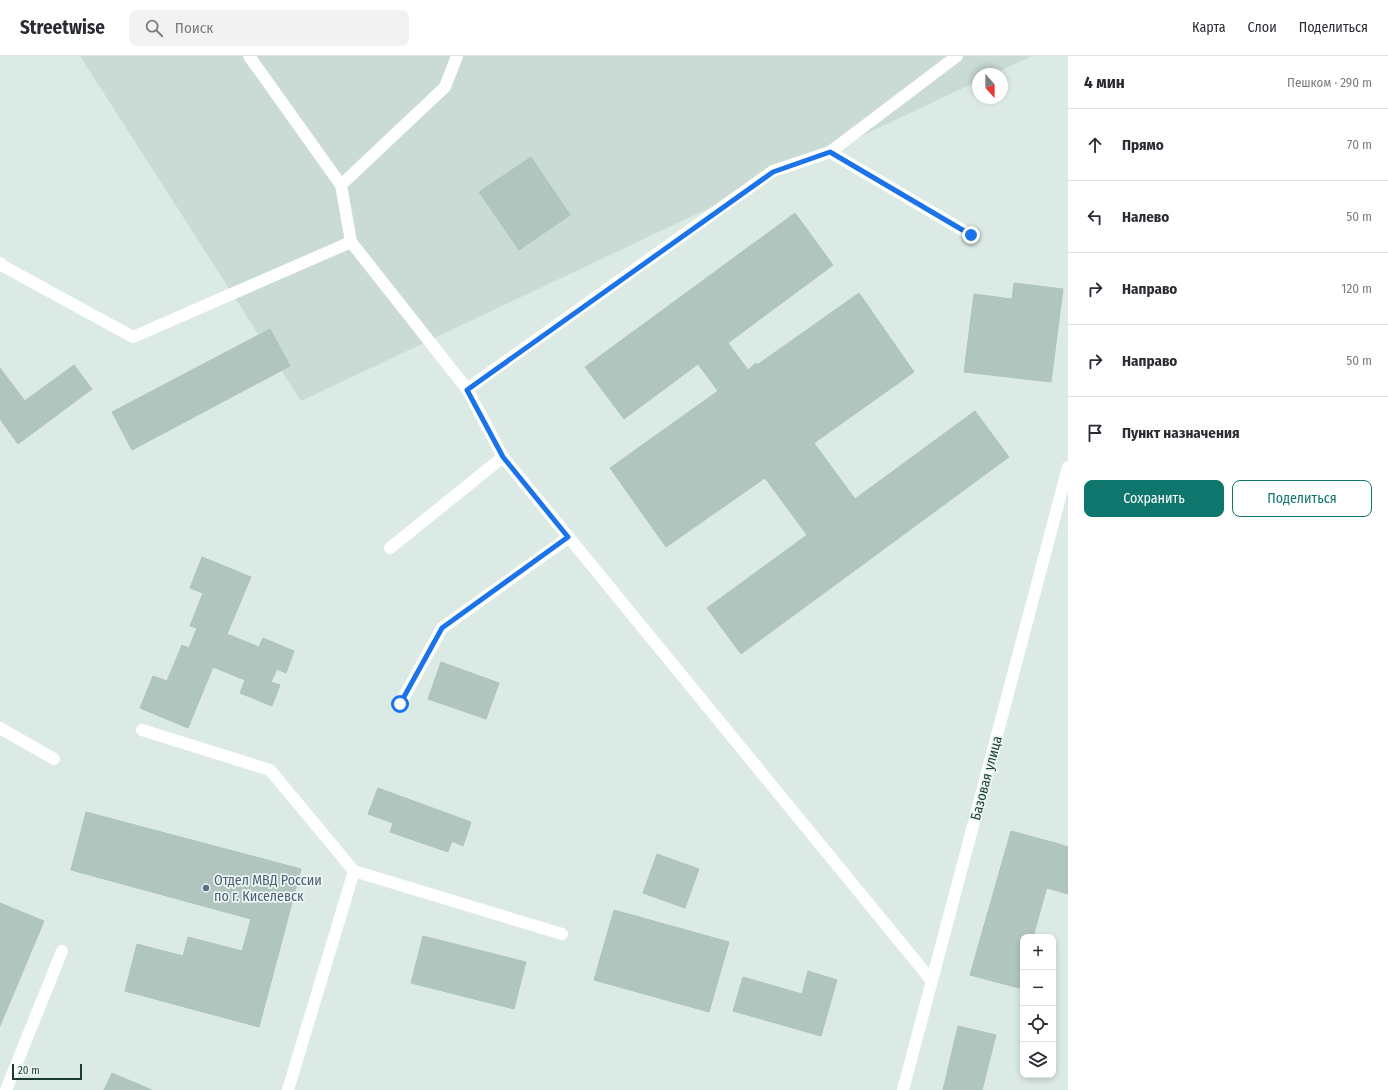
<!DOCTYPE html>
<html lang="ru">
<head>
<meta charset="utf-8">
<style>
  body { margin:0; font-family:"Fira Sans Condensed",sans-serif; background:#f2f2f3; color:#2b2b33 }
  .controls { position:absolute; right:12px; bottom:12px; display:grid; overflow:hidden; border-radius:8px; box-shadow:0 2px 6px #0003 }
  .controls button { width:36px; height:36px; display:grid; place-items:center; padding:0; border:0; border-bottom:1px solid #e1e1e2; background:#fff; color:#2b2b33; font:20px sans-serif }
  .compass { position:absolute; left:972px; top:12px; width:36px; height:36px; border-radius:50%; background:#fff; box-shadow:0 2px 6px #0003; rotate:159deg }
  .scale { position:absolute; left:12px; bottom:10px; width:70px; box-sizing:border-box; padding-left:4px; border:2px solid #1c3b36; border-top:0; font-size:11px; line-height:14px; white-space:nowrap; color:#1c3b36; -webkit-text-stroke:3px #ecf7f3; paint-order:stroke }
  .stop { position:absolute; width:12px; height:12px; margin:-9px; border:3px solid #1a73e8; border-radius:50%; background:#fff }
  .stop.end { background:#1a73e8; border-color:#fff; box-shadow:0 1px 4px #0008 }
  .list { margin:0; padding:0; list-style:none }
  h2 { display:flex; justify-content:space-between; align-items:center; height:52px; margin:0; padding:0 16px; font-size:17px }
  h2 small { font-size:13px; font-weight:400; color:#7c7c81 }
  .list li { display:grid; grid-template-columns:26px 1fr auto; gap:12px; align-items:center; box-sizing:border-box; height:72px; padding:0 16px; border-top:1px solid #e1e1e2 }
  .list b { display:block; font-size:15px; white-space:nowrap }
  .list em { font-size:13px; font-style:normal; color:#7c7c81 }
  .actions { display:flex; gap:8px; padding:12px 16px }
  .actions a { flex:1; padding:9px 0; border:1px solid #0f766e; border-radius:8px; text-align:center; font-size:14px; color:#0f766e }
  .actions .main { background:#0f766e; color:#fff }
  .icon { flex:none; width:22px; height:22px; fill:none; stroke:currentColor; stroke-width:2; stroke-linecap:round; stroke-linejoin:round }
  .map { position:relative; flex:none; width:1068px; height:1034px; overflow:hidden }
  header { display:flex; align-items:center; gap:24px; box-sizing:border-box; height:56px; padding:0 20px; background:#fff; border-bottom:1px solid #e1e1e2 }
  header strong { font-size:19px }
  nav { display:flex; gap:22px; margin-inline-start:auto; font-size:14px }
  .search { width:280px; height:36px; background:#f2f2f3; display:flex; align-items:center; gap:10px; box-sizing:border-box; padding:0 14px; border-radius:8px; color:#7c7c81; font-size:15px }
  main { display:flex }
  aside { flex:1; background:#fff }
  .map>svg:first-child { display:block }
</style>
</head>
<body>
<header>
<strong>Streetwise</strong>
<div class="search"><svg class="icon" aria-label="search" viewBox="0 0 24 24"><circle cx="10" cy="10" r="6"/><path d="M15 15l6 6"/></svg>Поиск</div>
<nav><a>Карта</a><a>Слои</a><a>Поделиться</a></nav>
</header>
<main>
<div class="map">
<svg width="1068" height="1034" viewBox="0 0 1068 1034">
  <rect width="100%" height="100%" fill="#dceae5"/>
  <polygon fill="#cadad5" points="80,0 1032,0 993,18 978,18 978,25 301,345"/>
  <g fill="#b1c5bf" stroke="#aec4bd">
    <polygon points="531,101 570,159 519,194 479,136"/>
    <polygon points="795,157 833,209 728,287 748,314 756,307 757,309 859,237 914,316 814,387 855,443 975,355 1009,401 741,598 707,552 807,479 765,422 666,491 610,412 718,335 698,308 624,363 585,311"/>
    <polygon points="1014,227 1063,233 1051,326 964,316 974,238 1012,243"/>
    <polygon points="270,273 290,310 132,394 112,356"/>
    <polygon points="74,309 92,333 18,388 0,363"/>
    <polygon points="0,312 25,345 0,363"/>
    <polygon points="202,501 251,521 227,578 259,591 263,582 294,595 286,617 277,613 271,626 280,629 272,650 240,637 245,624 213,611 188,672 140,652 153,620 167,625 182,589 189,592 197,572 190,570 203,537 190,532"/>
    <polygon points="441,606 499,627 486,663 428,643"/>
    <polygon points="378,732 471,766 463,790 452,785 448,796 390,776 393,767 368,758"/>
    <polygon points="86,756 301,813 259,971 125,935 137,888 183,900 188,881 242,895 251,863 71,814"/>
    <polygon points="1011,775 1059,788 1033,881 1023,881 1023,917 1019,932 970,919"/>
    <polygon points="1059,788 1068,791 1068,838 1047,832"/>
    <polygon points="657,798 699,813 685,852 643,837"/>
    <polygon points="0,847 44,865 0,970"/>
    <polygon points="614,854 729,886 709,956 594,924"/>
    <polygon points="423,880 526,906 514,953 411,927"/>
    <polygon points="808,915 837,924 821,980 733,955 743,921 802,938"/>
    <polygon points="958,970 996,979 982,1034 943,1034"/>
    <polygon points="112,1017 152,1034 104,1034"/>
  </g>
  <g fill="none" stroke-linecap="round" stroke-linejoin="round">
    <g stroke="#fff" stroke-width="12">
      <polyline points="249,0 341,129"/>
      <polyline points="830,96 957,0"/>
      <polyline points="0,207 3,210 133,281 351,186 341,129 445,31 457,0"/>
      <polyline points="467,333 773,115 830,96 971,179"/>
      <polyline points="390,492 503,401"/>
      <polyline points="400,648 442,572 569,481"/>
      <polyline points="142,674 270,714 354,815 562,878"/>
      <polyline points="6,1034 62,895"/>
      <polyline points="288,1034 354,815"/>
    </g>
    <g stroke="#fff" stroke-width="12">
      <polyline points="351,186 467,333 503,401 932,925"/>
      <polyline points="0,672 54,703"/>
      <polyline points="903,1034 1068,411"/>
    </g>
  </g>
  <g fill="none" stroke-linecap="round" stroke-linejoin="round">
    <polyline stroke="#1a73e8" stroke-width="5" points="400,648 442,572 568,481 503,401 467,334 773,116 830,96 971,179"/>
  </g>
  <circle fill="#5c6f8a" stroke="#ecf7f3" stroke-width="1.5" cx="206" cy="832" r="4"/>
  <g text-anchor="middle" stroke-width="3.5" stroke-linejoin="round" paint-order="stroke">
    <g font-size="14" fill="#1c3b36" stroke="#ecf7f3">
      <text transform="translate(986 722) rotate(-75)" y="5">Базовая улица</text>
    </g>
    <g font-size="14" fill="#4e5e75" stroke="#ecf7f3" text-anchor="start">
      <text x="214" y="829">Отдел МВД России<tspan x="214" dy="16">по г. Киселевск</tspan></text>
    </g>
  </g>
</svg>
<div class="controls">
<button>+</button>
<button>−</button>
<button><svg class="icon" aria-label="locate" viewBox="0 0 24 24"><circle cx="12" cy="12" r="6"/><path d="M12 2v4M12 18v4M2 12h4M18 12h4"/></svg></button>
<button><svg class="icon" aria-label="layers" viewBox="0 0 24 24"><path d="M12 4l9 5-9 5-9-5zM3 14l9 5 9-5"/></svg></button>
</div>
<svg class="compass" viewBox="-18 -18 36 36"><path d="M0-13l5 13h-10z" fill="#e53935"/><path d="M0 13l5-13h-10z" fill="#7c7c81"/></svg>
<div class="scale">20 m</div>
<div class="stop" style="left:400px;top:648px"></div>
<div class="stop end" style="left:971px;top:179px"></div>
</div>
<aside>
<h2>4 мин<small>Пешком · 290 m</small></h2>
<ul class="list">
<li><svg class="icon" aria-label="ahead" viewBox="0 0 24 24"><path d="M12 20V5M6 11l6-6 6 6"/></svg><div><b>Прямо</b></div><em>70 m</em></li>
<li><svg class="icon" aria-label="left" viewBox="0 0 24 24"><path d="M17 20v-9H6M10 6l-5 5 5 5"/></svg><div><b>Налево</b></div><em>50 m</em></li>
<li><svg class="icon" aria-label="right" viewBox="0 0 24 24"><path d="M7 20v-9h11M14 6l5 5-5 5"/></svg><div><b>Направо</b></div><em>120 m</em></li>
<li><svg class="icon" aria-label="right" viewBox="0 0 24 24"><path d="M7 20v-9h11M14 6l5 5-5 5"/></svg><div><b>Направо</b></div><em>50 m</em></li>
<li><svg class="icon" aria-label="arrive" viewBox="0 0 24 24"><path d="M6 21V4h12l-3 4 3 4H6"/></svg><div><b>Пункт назначения</b></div></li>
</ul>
<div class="actions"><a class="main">Сохранить</a><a>Поделиться</a></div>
</aside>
</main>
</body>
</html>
